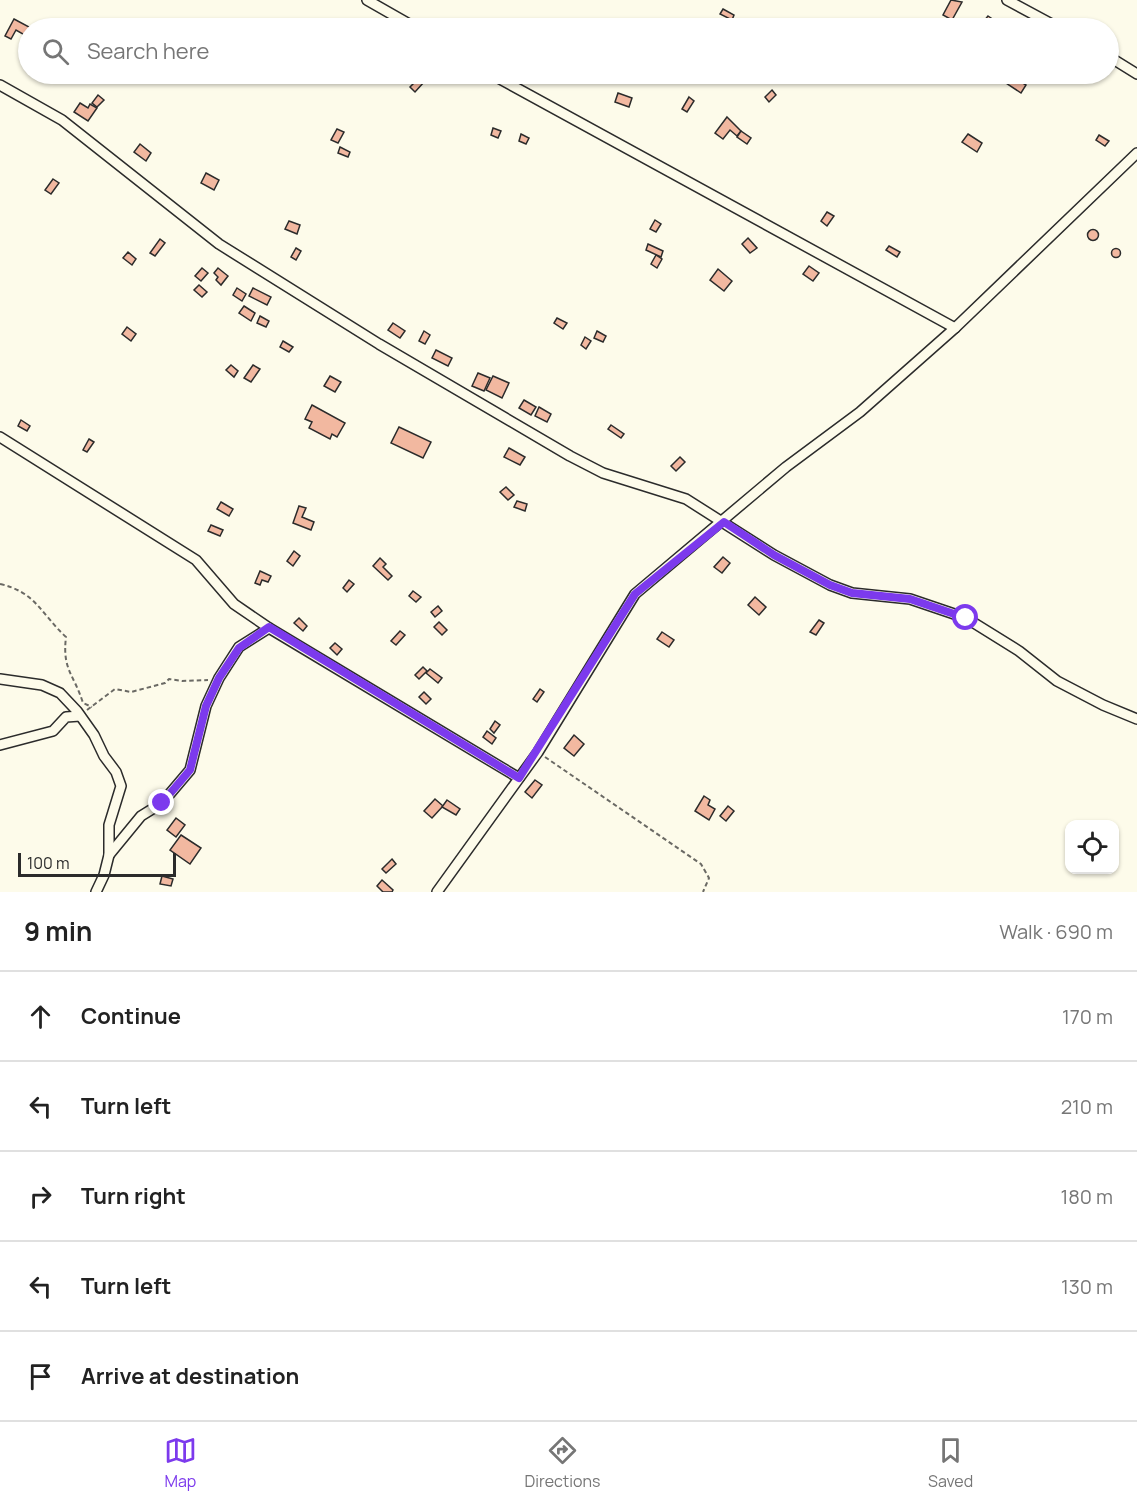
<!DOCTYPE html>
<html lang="en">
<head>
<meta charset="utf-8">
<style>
  body { margin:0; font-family:Manrope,sans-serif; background:#f2f2f2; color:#222 }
  .controls { position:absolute; right:18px; bottom:18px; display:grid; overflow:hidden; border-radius:12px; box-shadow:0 2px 4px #0004 }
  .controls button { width:54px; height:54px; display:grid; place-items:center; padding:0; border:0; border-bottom:2px solid #e0e0e0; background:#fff; color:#222; font:30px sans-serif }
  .scale { position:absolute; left:18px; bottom:15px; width:158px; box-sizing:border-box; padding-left:6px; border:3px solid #2b2b2b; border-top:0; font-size:16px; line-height:21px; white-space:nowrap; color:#2b2b2b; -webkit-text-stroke:4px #fdfbea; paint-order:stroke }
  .stop { position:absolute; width:18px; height:18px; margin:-14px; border:4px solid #7c3aed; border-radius:50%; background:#fff }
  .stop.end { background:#7c3aed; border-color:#fff; box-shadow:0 2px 6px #0008 }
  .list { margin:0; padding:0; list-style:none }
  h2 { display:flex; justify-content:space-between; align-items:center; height:78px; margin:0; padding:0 24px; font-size:26px }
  h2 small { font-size:20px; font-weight:400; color:#767676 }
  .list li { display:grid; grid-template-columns:39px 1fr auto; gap:18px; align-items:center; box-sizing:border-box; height:90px; padding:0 24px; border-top:2px solid #e0e0e0 }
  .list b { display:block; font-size:22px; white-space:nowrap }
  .list em { font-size:20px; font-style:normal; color:#767676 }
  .icon { flex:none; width:33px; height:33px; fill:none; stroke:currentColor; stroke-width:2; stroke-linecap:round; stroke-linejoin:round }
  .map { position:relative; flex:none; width:1137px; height:892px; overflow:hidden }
  .search { position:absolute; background:#fff; box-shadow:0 2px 4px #0004; left:18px; right:18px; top:18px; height:66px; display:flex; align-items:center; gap:15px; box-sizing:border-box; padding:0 21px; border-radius:33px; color:#767676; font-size:22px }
  .sheet { height:528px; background:#fff }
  nav { display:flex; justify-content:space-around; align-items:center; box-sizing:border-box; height:84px; border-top:2px solid #e0e0e0; background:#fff; font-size:16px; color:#767676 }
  nav a { display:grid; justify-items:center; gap:3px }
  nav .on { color:#7c3aed }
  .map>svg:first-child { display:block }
</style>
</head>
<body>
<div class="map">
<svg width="1137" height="892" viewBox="0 0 1137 892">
  <rect width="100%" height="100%" fill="#fdfbea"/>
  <g fill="#f2b8a0" stroke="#2b2b2b" stroke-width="1.5">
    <polygon points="951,0 962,2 952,20 943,15"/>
    <polygon points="723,9 734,15 732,20 720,14"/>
    <polygon points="988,16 1000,24 997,28 991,28 983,22"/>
    <polygon points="14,19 31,28 28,37 16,30 11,39 5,36"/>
    <polygon points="709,74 727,74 721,82"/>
    <polygon points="1011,76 1026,85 1021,93 1006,83"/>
    <polygon points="419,78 424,82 415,92 410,87"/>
    <polygon points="772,90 776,95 769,102 765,97"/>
    <polygon points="618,93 632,98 629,107 615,102"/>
    <polygon points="98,95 104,100 97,107 92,103"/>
    <polygon points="689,97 694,101 687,112 682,109"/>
    <polygon points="80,103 88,108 90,104 97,108 88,121 74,112"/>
    <polygon points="727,117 741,131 737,136 730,130 723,139 715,133"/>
    <polygon points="493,128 501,131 498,138 491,135"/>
    <polygon points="337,129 344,132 338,143 331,140"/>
    <polygon points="741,131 751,138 747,144 737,137"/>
    <polygon points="521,134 529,138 526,144 519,141"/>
    <polygon points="968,134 982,143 977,152 962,142"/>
    <polygon points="1099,135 1109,141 1105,146 1096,140"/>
    <polygon points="140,144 151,153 146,161 134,152"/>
    <polygon points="340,147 350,152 348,157 338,153"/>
    <polygon points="206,173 219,180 214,190 201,183"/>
    <polygon points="53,179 59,183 51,194 45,190"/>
    <polygon points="827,212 834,216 827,226 821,221"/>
    <polygon points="655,220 661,224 656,232 650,229"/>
    <polygon points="289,221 300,225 297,234 285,229"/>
    <circle cx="1093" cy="235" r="5.5"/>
    <polygon points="748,238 757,248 750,253 742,244"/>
    <polygon points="160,239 165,243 155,256 150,253"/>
    <polygon points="648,244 663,251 661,257 646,250"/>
    <polygon points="889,246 900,252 897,257 886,250"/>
    <polygon points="296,248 301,251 296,260 291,257"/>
    <circle cx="1116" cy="253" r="4.5"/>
    <polygon points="128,252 136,259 132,265 123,258"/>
    <polygon points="656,255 662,259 657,268 651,264"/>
    <polygon points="809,266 819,273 813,281 803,274"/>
    <polygon points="202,268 208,273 201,281 195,276"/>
    <polygon points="218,268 228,276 221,285 216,280 218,277 214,273"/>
    <polygon points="718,269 732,281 724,291 710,280"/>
    <polygon points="199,285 207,292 202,297 194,290"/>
    <polygon points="237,288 246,294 242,301 233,295"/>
    <polygon points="253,288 271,297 267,305 249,296"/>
    <polygon points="244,306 255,313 251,321 239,313"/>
    <polygon points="260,316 269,321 266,327 257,323"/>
    <polygon points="557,318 567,323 563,329 554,323"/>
    <polygon points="393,323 405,331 400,338 388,330"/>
    <polygon points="127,327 136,334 131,341 122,334"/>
    <polygon points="424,331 430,335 425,344 419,341"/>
    <polygon points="597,331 606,336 603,342 594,338"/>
    <polygon points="585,337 591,341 586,349 581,345"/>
    <polygon points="283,341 293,347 289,352 280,347"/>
    <polygon points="436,350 452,358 448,366 432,358"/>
    <polygon points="231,365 238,371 234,377 226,370"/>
    <polygon points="253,365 260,369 251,382 244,378"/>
    <polygon points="478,373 490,378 484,391 472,386"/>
    <polygon points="330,376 341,382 335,392 324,386"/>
    <polygon points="493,376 509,383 502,398 486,390"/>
    <polygon points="524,400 536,407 531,415 519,408"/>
    <polygon points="312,405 345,423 337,437 332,434 330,439 309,428 312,422 305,419"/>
    <polygon points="539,407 551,414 547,422 535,416"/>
    <polygon points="21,420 30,426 27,431 18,426"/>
    <polygon points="611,425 624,434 621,438 608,429"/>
    <polygon points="399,427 431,442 423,458 391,443"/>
    <polygon points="89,439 94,442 87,452 83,450"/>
    <polygon points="509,448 525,457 520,465 504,457"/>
    <polygon points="680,457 685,462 676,471 671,466"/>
    <polygon points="506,487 514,495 508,500 500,492"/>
    <polygon points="517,501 527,504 525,511 514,507"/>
    <polygon points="221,502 233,509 229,516 217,509"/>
    <polygon points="299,506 306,508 302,517 314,522 311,530 293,523"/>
    <polygon points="211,525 223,530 220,536 208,531"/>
    <polygon points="294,551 300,556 293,566 287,561"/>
    <polygon points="723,557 730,563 722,573 714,567"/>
    <polygon points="380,558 386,564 383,567 392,576 388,580 373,566"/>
    <polygon points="260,571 271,576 268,582 262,580 260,585 255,583"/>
    <polygon points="349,580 354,584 347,592 343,588"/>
    <polygon points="413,591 421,597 416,602 409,596"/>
    <polygon points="755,597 766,607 759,615 748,605"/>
    <polygon points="438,606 442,611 435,617 431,612"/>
    <polygon points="299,618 307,626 303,631 294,623"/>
    <polygon points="819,620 824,623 816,635 810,632"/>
    <polygon points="439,622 447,630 442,635 434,627"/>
    <polygon points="400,631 405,635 396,645 391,641"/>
    <polygon points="662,632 674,640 669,647 657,639"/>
    <polygon points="335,643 342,649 337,655 330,648"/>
    <polygon points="423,667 427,671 419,679 415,675"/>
    <polygon points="430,669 442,678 438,683 426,673"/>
    <polygon points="540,689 544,692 537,702 533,699"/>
    <polygon points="424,692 431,699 426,704 419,697"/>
    <polygon points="495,721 500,725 494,733 490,729"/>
    <polygon points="487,731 496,738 492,744 483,737"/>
    <polygon points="574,735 584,744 574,756 564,748"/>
    <polygon points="535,780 542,785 532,798 525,792"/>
    <polygon points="704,796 710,800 708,805 715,809 709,820 695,811"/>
    <polygon points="435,799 443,806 432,818 424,811"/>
    <polygon points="447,800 460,809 456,815 442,807"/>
    <polygon points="728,806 734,811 726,821 720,816"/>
    <polygon points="176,818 185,825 176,837 167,830"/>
    <polygon points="181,835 201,848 190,864 170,850"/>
    <polygon points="392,859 396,864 386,873 382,869"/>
    <polygon points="162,876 173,879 171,886 160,884"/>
    <polygon points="382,880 393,890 392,892 383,892 377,886"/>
  </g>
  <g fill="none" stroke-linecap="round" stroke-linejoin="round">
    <defs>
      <g id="street">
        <polyline points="367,0 416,28"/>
        <polyline points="1007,0 1059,28"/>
        <polyline points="1108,56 1137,74"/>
        <polyline points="491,74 955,328"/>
        <polyline points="0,85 62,120 219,244 379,344 570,456 603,473 686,499 774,555 830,585 852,593 910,599 966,618 1019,651 1057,681 1103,705 1137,719"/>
        <polyline points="0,437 196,560 234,604 269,628 519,778"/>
        <polyline points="0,679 42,685 60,693 77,711 94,735 104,756 116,772 121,786 109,825 109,855 104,875 96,892"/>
        <polyline points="0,745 53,731 66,717 80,716"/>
        <polyline points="109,855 141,816 162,803 190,770 206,706 219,678 239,647 269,628"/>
        <polyline points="437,892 538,752 635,594 786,467 860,412 955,328 1137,153"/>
      </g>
    </defs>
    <use href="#street" stroke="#2b2b2b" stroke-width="12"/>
    <g stroke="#6a6964" stroke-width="2" stroke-dasharray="4.5 3" stroke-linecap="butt">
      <path d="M0,584C36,592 41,614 66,637C62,670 74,674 83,703L92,707"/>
      <polyline points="87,710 115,689 131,692 165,683 169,679 182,681 208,680"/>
      <polyline points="545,757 701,864 709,878 703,892"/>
    </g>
    <use href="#street" stroke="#fdfbea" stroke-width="9"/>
  </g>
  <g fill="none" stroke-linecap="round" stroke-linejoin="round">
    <polyline stroke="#7c3aed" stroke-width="8" points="162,803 190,770 206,706 219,678 239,648 269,627 519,778 635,594 724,522 774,555 830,585 852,593 910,599 966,618"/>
  </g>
</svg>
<div class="controls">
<button><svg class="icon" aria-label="locate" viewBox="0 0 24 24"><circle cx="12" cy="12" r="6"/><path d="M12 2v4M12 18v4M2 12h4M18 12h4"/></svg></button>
</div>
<div class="scale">100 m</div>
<div class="stop" style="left:966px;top:618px"></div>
<div class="stop end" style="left:162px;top:803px"></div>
<div class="search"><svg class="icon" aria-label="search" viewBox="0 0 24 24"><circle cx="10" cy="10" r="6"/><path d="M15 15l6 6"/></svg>Search here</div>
</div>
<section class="sheet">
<h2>9 min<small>Walk · 690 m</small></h2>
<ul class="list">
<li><svg class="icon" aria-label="ahead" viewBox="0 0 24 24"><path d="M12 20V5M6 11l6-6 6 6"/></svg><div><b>Continue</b></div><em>170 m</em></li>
<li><svg class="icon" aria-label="left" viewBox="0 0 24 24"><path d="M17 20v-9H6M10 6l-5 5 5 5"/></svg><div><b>Turn left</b></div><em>210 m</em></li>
<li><svg class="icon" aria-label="right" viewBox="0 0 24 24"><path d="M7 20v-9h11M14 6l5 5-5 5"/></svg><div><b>Turn right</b></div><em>180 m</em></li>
<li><svg class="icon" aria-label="left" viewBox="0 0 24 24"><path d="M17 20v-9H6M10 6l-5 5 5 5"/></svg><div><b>Turn left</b></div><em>130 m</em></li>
<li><svg class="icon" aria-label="arrive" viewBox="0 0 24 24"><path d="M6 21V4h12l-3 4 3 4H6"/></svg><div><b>Arrive at destination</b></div></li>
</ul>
</section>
<nav>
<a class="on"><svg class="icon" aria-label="map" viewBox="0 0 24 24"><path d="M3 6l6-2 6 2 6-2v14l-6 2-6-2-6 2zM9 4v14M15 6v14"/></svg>Map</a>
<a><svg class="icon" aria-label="directions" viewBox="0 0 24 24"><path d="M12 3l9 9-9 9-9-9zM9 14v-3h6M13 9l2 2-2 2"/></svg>Directions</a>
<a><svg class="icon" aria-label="saved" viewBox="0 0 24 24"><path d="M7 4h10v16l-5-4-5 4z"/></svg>Saved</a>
</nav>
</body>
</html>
